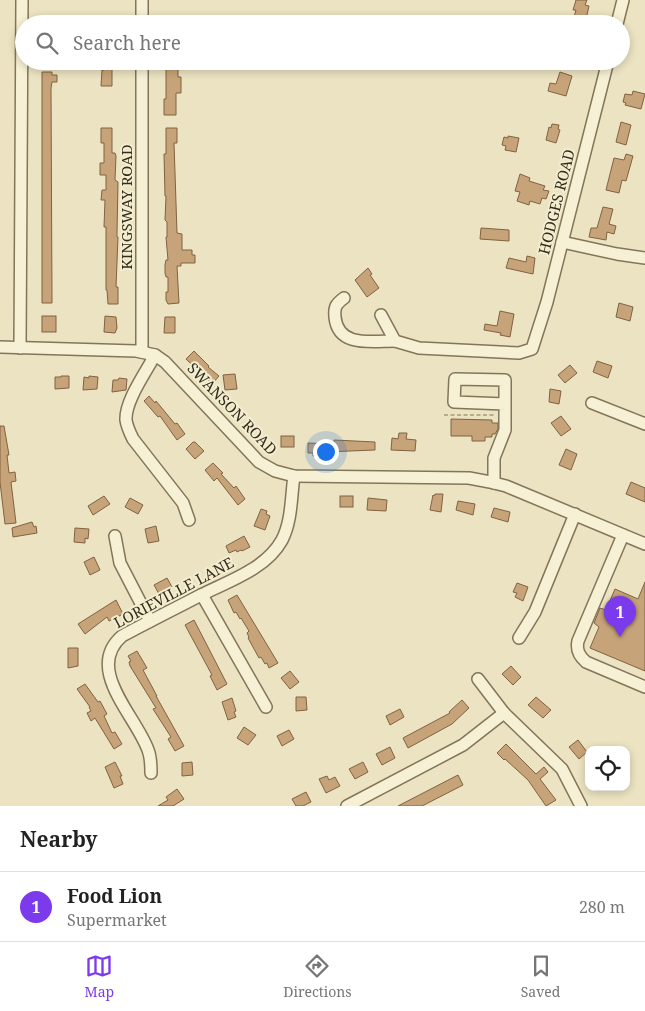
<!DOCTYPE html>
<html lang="en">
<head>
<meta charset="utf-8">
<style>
  body { margin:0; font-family:"Noto Serif",serif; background:#f2f2f2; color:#222 }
  .controls { position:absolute; right:15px; bottom:15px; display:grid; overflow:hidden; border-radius:10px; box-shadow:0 2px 8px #0003 }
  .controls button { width:45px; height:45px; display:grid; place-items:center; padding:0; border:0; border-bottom:1px solid #e0e0e0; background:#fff; color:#222; font:25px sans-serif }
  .you { position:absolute; left:325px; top:451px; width:18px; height:18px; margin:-12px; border:4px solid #fff; border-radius:50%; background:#1a73e8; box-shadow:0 0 0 8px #1a73e833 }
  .badge { display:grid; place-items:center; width:32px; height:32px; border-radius:50%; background:#7c3aed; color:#fff; font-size:16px; font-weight:700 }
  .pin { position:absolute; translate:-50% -41px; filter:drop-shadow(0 1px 2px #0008) }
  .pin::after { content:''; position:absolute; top:26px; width:18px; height:15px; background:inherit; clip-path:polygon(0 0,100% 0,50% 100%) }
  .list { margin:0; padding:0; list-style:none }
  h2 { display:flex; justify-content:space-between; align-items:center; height:65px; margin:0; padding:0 20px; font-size:21px }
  h2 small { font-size:16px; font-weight:400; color:#767676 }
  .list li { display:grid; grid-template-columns:32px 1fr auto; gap:15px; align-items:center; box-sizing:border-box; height:70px; padding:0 20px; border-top:1px solid #e0e0e0 }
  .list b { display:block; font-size:19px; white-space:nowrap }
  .list p { margin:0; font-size:16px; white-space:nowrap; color:#767676 }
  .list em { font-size:16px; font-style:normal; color:#767676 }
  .icon { flex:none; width:28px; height:28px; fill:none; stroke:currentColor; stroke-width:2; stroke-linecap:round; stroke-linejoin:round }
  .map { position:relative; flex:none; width:645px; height:806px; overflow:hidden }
  .search { position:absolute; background:#fff; box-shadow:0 2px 8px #0003; left:15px; right:15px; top:15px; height:55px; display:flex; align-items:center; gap:12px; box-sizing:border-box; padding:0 18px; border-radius:28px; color:#767676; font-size:19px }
  .sheet { height:135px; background:#fff }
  nav { display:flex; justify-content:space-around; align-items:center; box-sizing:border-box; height:70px; border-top:1px solid #e0e0e0; background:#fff; font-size:14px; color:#767676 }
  nav a { display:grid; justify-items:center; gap:2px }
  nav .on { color:#7c3aed }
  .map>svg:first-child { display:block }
</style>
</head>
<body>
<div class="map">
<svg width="645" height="806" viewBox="0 0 645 806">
  <rect width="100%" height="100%" fill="#ebe3c1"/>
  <g fill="#c7a379" stroke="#816241">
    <polygon points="576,0 587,0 585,5 589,6 585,24 572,24 576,10 573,10"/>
    <polygon points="104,61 112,61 112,86 101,86 102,70 104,70"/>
    <polygon points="166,61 178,61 178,77 181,77 181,93 176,93 176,115 164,115 164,99 166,99"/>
    <polygon points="42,72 52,72 52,75 57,75 57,82 52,82 51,88 52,303 42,303"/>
    <polygon points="560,72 572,76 566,96 548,91 550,83 556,84"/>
    <polygon points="633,91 645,94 641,109 625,105 626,103 623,102 625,94 632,95"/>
    <polygon points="621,122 631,125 626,145 616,142"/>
    <polygon points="552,124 559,125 558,129 560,130 556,143 546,140 549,127 551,128"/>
    <polygon points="101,128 112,128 112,153 115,153 116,156 115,180 118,182 117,233 117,237 118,237 116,287 118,287 118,304 108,304 107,290 106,290 106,227 104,227 105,200 101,200 102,190 106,190 106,175 100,175 100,163 104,163 104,143 101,143"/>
    <polygon points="166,128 177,128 177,143 174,143 177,233 182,234 182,250 192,250 192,255 195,255 195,263 181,263 181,266 177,266 179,303 168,304 166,300 166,292 168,292 168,277 166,277 165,273 165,265 166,260 168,260 166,237 167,237 167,222 165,220 166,196 165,196 164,154 166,154"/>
    <polygon points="508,136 519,138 516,152 505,150 506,146 502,145 504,137 508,138"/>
    <polygon points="626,154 633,156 626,181 622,180 619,193 606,190 614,158 624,160"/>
    <polygon points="520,174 530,178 529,181 545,186 543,190 549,191 546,199 542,198 540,204 530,201 529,205 517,201 520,192 515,191"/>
    <polygon points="603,207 613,209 609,224 616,226 614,234 607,232 606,240 589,237 591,228 597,228"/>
    <polygon points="481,228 509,230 509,241 480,239"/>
    <polygon points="527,256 535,258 533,274 506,268 509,258 526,262"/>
    <polygon points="368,268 372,274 370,275 379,288 367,297 355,280"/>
    <polygon points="619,303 633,307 630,321 616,317"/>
    <polygon points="500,311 514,314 510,337 500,335 501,333 484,330 485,324 497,326"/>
    <rect x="42" y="316" width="14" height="16"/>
    <polygon points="105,316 116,317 117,328 115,333 104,332"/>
    <polygon points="165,317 175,317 175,333 164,333"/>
    <polygon points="194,351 209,366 208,367 219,376 212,384 186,359"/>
    <polygon points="597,361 612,366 608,378 593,372"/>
    <polygon points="570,365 577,373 565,383 558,375"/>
    <polygon points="235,374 237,389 225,390 223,375"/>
    <polygon points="61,376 69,376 69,388 55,389 55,377 61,377"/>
    <polygon points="89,376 98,377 97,389 83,390 84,377 89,378"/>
    <polygon points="119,378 127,379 126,390 112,392 113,380 118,380"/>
    <polygon points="550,389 561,391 559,404 549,402"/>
    <polygon points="149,396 155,403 156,401 175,424 177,423 185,434 177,440 160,416 158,417 144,401"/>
    <polygon points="561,416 571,429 561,436 551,423"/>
    <polygon points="451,419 492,420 492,423 498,423 498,429 495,434 492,434 492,437 485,437 485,441 472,441 472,436 451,436"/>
    <polygon points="0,426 4,426 9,455 7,455 9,473 15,472 16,481 11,482 16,523 5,524 0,482"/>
    <polygon points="399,433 407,433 406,439 416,440 415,451 391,450 392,438 398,439"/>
    <rect x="281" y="436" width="13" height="11"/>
    <polygon points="334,440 375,442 375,450 325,452 325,455 321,455 321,456 313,456 313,453 308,453 308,443 334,444"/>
    <polygon points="193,442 195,442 204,451 195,459 186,449"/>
    <polygon points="566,449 577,454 571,470 559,465"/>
    <polygon points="213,463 223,473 221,474 234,488 236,486 245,499 238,505 217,478 214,481 205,470"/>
    <polygon points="631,482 645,488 645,502 626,494"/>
    <polygon points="435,494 443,494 441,512 430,510 433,495 434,496"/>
    <polygon points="104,496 110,504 93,515 88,506"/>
    <rect x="340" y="496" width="13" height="11"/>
    <polygon points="130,498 143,505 138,514 125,507"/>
    <polygon points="368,498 387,500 386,511 367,510"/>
    <polygon points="458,501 475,504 473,515 456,510"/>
    <polygon points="494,508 510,512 508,522 491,517"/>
    <polygon points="261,509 267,511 266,514 270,516 265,530 254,526"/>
    <polygon points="32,522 34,527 36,526 37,533 13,537 12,528"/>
    <polygon points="156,526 159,541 148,543 145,529"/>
    <polygon points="75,528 89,529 88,539 85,538 85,543 74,542"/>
    <polygon points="244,536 250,547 242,551 241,550 237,552 236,550 229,553 226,546"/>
    <polygon points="94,557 100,570 90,575 84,562"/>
    <polygon points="167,578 172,587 159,594 154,585"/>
    <polygon points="645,582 645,671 590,648 599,627 594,623 600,608 606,610 615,589 638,599"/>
    <polygon points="517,583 528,587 523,601 515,597 517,593 513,592"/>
    <polygon points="237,595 278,663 269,668 267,663 265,664 261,657 259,658 248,638 249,637 247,633 249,631 241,618 240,619 236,612 234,613 228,600"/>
    <polygon points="116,600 123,614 109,621 107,617 85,634 78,624"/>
    <polygon points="194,620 227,684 217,690 210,676 212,675 185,625"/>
    <polygon points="68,648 78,648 78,666 68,668"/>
    <polygon points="137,651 147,668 143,670 157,696 156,696 184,746 175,751 168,739 171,737 153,709 156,708 130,666 129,662 131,661 128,656"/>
    <polygon points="511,666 521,677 513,685 502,674"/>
    <polygon points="290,671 299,682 290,689 281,678"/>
    <polygon points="85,684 98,702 100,701 107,714 104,716 112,733 115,732 122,744 114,749 95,718 91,721 87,713 91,711 89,707 90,707 77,689"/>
    <polygon points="296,697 306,697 307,710 296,711"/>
    <polygon points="536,697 551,710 543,718 528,705"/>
    <polygon points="232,698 236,711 234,712 236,717 228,720 222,702"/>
    <polygon points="462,700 469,708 452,724 408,748 403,738 450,713 449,712"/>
    <polygon points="400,709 404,717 390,725 386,716"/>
    <polygon points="244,727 256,735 248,745 237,738"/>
    <polygon points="289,730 294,739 282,746 277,736"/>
    <polygon points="578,740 587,752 579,759 569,747"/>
    <polygon points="506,744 536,774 544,767 548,772 540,779 556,800 546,806 528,780 505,759 504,760 497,753"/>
    <polygon points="390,747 395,758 382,765 376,754"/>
    <polygon points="115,762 122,776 120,776 123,784 114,788 105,767"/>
    <polygon points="192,762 193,775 182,776 182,763"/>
    <polygon points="363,762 368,772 355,779 349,769"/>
    <polygon points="458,775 463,785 422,806 398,806"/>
    <polygon points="327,776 329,780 335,777 340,786 326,793 319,779"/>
    <polygon points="177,789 184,799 173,806 158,806 168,800 166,797"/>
    <polygon points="306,792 311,802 303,806 296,806 292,799"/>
  </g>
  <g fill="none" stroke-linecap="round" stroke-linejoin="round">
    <defs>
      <g id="minor">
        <polyline points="142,0 142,24"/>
        <polyline points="617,24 623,0"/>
        <polyline points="142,61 142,352"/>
        <polyline points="562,242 617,254 645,258"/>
        <path d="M344,298C336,304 334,307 335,317C338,348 372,341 395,341"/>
        <polyline points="381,315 395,341 419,348 519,353 532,349 547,302 608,61"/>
        <polyline points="0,347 136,351 155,355 165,362 259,462 275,471 294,476 469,478 490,482 506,486 645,544"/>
        <polyline points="20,348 22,0"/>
        <path d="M155,355C146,372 125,401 126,420C127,427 130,433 133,439L183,503L189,520"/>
        <polyline points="592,403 645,424"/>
        <polyline points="494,483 494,458 505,430 505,380 455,379 454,402 505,404"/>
        <path d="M623,535L578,641C576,650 579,656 586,662L645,687"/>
        <polyline points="115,536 120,563 150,621"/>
        <polyline points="202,595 266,707"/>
        <polyline points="519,638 535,612 575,514"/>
        <polyline points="478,679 504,713 562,769 581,806"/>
        <path d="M151,773C151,765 151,757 148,750C136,716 84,669 122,636C148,622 174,609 201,595C229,581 266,569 282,540C292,521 291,496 294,476"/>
        <polyline points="347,806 463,745 504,713"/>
      </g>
    </defs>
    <use href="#minor" stroke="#83755a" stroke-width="14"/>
    <polyline stroke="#83755a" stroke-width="1" stroke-dasharray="4 2.5" stroke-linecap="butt" points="444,415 495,415"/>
    <use href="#minor" stroke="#f6f0d4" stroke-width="11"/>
  </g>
  <g text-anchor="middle" stroke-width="4" stroke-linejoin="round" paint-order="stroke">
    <g font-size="15" fill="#342b1d" stroke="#f3edd0">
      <text transform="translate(557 202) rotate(-76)" y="5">HODGES ROAD</text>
      <text transform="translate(127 207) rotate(-90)" y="5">KINGSWAY ROAD</text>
      <text transform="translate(232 409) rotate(46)" y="5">SWANSON ROAD</text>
      <text transform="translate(174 593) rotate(-28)" y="5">LORIEVILLE LANE</text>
    </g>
  </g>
</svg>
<div class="controls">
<button><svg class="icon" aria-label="locate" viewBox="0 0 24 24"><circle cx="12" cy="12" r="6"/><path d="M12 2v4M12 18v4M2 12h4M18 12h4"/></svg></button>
</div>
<div class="you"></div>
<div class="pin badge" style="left:620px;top:637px">1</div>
<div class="search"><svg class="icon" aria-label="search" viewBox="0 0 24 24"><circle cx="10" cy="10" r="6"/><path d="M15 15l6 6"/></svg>Search here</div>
</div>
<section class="sheet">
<h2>Nearby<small></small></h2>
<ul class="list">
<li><span class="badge">1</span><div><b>Food Lion</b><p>Supermarket</p></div><em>280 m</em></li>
</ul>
</section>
<nav>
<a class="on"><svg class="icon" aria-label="map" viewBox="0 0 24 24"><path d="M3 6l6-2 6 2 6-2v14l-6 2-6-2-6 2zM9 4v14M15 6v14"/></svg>Map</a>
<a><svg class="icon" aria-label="directions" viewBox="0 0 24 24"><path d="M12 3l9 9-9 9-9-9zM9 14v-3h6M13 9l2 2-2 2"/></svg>Directions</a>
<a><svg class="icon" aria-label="saved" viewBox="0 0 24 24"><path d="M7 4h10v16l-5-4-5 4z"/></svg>Saved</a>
</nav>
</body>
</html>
